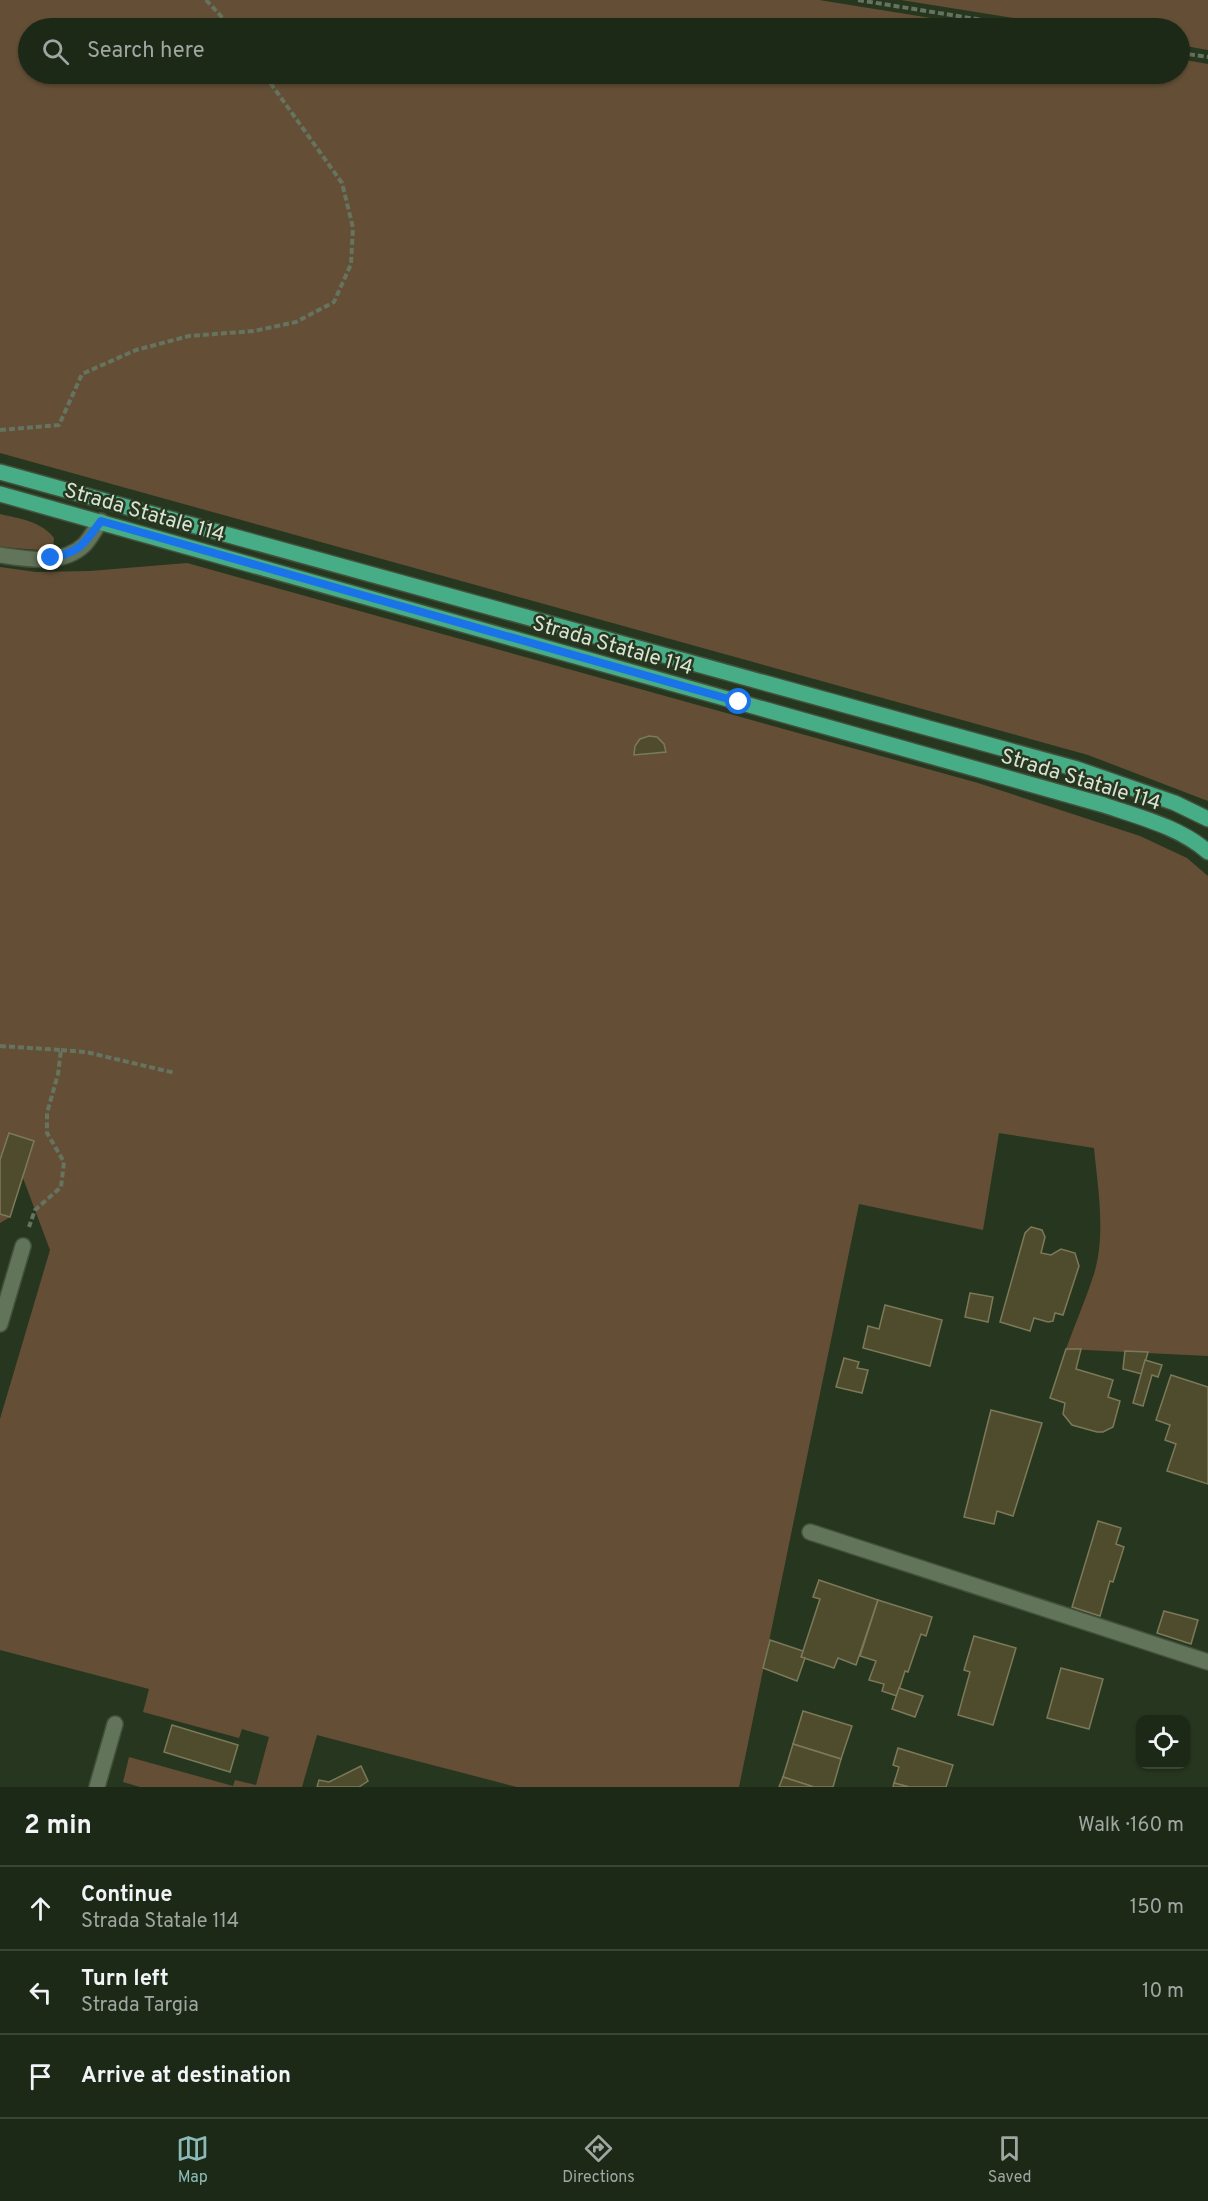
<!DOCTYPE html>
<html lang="en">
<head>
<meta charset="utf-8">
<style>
  body { margin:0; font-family:Overpass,sans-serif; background:#2a3524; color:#f1f3f6 }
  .controls { position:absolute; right:18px; bottom:18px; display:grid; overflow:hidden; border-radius:12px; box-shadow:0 2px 4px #0004 }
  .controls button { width:54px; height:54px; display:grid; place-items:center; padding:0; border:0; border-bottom:2px solid #3b4536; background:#1d2917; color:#f1f3f6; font:30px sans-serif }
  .stop { position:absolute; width:18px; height:18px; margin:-14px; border:4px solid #1a73e8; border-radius:50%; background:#fff }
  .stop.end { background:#1a73e8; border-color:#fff; box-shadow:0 2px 6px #0008 }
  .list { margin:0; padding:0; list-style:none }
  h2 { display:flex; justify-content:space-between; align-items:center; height:78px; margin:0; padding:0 24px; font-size:26px }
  h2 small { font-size:20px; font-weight:400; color:#a0a6a1 }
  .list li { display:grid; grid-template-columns:39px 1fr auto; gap:18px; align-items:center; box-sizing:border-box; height:84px; padding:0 24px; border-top:2px solid #3b4536 }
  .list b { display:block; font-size:22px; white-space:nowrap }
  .list p { margin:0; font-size:20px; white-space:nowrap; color:#a0a6a1 }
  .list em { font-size:20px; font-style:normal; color:#a0a6a1 }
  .icon { flex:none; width:33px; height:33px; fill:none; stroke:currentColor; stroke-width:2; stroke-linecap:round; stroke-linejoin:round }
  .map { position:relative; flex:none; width:1208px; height:1787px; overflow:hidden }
  .search { position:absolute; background:#1d2917; box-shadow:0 2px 4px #0004; left:18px; right:18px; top:18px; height:66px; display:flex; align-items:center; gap:15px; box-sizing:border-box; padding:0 21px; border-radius:33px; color:#a0a6a1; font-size:22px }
  .sheet { height:330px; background:#1d2917 }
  nav { display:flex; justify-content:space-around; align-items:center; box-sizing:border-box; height:84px; border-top:2px solid #3b4536; background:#1d2917; font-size:16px; color:#a0a6a1 }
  nav a { display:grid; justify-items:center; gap:3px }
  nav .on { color:#8bbbb9 }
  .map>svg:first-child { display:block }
</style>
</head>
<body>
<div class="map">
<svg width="1208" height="1787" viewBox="0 0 1208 1787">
  <rect width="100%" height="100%" fill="#27371f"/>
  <g fill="#644f36">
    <polygon points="0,0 819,0 993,28 28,28 28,74 1180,74 1180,59 1208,64 1208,801 1088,755 0,453"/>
    <polygon points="901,0 1208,0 1208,50 1180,45 1180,28 1076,28"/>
    <path d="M0,514C20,519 41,521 54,538L53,548L41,550L0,547Z"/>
    <path d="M187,563L978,783L1140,836L1187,858L1208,876V1356L1066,1349C1075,1324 1086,1299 1094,1274C1106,1234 1098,1189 1094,1148L999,1133L983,1230L859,1204L739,1787H517L317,1735L302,1787H140L123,1782L129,1757L233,1786L235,1780L256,1785L269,1737L242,1729L239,1738L143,1712L149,1689L0,1650V1419L50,1250L23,1178L10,1217L0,1223V567L36,572L90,571Z"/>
  </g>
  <g fill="#4f4c2e" stroke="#7c7959" stroke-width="1.5">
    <polygon points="649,736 657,737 664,744 666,752 634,755 635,746 640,739"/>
    <polygon points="9,1133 34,1141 10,1217 0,1214 0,1160"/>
    <polygon points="1031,1227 1042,1230 1045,1237 1041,1253 1051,1255 1061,1249 1075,1253 1079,1266 1063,1315 1055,1313 1053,1321 1048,1322 1034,1318 1030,1331 1000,1322 1025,1233"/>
    <polygon points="970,1293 993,1297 988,1322 965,1317"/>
    <polygon points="885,1305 942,1320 930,1366 863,1348 868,1326 879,1329"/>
    <polygon points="1066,1349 1081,1349 1076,1369 1113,1380 1108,1397 1120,1401 1113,1427 1103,1432 1097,1432 1072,1425 1063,1414 1065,1403 1050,1398"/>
    <polygon points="1125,1351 1148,1352 1142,1374 1123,1369"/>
    <polygon points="844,1358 859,1362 857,1368 868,1370 862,1393 836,1387"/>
    <polygon points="1145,1360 1162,1365 1158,1377 1152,1375 1143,1406 1133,1403"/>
    <polygon points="1171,1375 1208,1387 1208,1484 1167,1471 1176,1444 1165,1440 1170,1425 1156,1420"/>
    <polygon points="991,1410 1042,1423 1013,1516 997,1511 994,1524 964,1517"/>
    <polygon points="1098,1521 1121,1528 1116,1544 1124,1547 1113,1582 1110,1581 1100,1616 1072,1607"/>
    <polygon points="819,1580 878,1600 856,1665 838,1658 834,1668 801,1657 820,1599 813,1597"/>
    <polygon points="878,1600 932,1617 926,1636 921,1634 908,1672 905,1671 897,1696 882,1691 884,1684 869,1680 876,1661 860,1656"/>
    <polygon points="1164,1611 1198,1620 1191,1644 1157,1633"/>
    <polygon points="974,1636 1016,1648 993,1725 958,1715 970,1672 964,1670"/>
    <polygon points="770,1640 803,1651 801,1657 805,1658 797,1681 763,1668"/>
    <polygon points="1061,1668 1103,1679 1089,1729 1047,1718"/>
    <polygon points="899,1688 923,1696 915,1717 892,1709"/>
    <polygon points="803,1711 852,1726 841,1759 793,1744"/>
    <polygon points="172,1725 238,1745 230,1772 164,1752"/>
    <polygon points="793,1744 841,1759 833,1787 814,1787 783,1777"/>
    <polygon points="898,1748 953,1765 946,1787 909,1787 894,1783 899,1767 893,1765"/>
    <polygon points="361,1766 368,1781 359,1787 317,1787 319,1780 329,1782"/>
    <polygon points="783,1777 814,1787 779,1787"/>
    <polygon points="894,1783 909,1787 893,1787"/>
  </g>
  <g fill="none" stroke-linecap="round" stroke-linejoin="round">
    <defs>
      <polyline id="lane" points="97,1787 115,1724"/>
      <g id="street">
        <path d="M0,555C26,559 62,566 84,545C90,539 95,529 101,521"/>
        <polyline points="0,1324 23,1246"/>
        <polyline points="810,1532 1208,1662"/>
      </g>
      <g id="primary">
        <polyline points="0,472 1077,769 1175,803 1208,819"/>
        <path d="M0,494L1104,805C1139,817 1180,827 1208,852"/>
      </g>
    </defs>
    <use href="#lane" stroke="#43513c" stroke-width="18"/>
    <use href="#street" stroke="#43513c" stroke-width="18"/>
    <use href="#primary" stroke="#43513c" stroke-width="18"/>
    <g stroke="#65735f" stroke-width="4" stroke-dasharray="6 3" stroke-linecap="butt">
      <polyline points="206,0 232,28"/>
      <polyline points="858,0 1032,28"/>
      <polyline points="1180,53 1208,57"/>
      <polyline points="0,430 59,425 82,374 136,350 189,336 254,331 296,322 334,302 351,264 353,228 342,183 264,74"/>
      <polyline points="0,1046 61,1050 58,1074 47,1113 47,1133 64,1162 61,1187 35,1210 29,1227"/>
      <polyline points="61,1050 86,1052 175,1073"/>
    </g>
    <use href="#lane" stroke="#62745a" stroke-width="15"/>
    <use href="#street" stroke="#62745a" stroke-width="15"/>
    <use href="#primary" stroke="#46ad87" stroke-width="15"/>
  </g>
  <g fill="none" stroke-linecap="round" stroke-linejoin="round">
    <path stroke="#1a73e8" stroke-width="8" d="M51,558C80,552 84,544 101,521L739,702"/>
  </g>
  <g text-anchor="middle" stroke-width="5" stroke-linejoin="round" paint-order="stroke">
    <g font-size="21" fill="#d8e3d4" stroke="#27371f">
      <text transform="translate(145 512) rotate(16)" y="7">Strada Statale 114</text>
      <text transform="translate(613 645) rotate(16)" y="7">Strada Statale 114</text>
      <text transform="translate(1081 779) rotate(17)" y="7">Strada Statale 114</text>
    </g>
  </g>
</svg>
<div class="controls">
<button><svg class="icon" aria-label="locate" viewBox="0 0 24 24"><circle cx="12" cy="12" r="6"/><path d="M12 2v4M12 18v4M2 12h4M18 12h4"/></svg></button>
</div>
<div class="stop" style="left:739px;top:702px"></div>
<div class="stop end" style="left:51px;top:558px"></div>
<div class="search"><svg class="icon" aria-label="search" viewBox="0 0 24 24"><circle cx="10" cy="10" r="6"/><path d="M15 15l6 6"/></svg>Search here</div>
</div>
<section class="sheet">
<h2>2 min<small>Walk · 160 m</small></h2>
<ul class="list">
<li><svg class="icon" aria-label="ahead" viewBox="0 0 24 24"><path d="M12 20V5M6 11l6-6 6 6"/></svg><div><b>Continue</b><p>Strada Statale 114</p></div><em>150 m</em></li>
<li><svg class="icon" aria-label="left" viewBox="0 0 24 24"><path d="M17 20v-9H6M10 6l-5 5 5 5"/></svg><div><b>Turn left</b><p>Strada Targia</p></div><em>10 m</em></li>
<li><svg class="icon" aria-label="arrive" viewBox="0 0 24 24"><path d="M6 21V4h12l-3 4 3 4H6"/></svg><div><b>Arrive at destination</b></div></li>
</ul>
</section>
<nav>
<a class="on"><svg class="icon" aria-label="map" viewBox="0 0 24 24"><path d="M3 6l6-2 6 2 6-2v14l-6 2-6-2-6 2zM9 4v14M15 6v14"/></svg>Map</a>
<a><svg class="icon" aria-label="directions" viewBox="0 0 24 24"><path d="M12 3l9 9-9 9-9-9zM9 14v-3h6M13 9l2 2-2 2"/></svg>Directions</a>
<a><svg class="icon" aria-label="saved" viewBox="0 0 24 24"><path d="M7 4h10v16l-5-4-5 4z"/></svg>Saved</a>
</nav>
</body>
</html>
